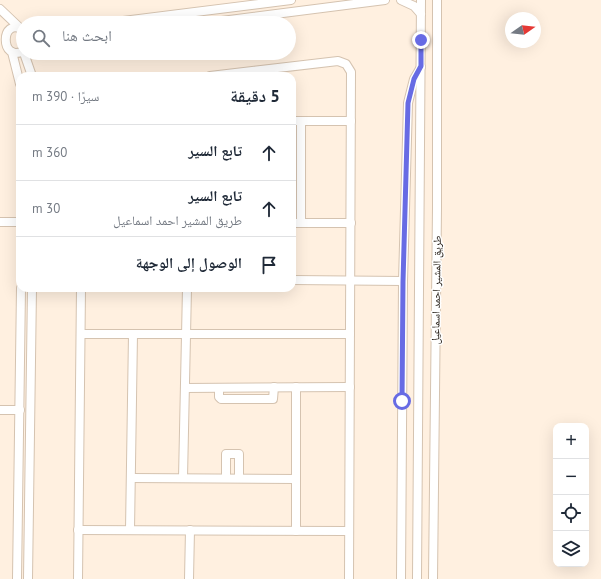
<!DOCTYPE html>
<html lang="ar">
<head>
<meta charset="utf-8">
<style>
  body { margin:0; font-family:"PT Sans","Noto Naskh Arabic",sans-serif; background:#f6f6f7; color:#1f2937; direction:rtl }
  .controls { position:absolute; right:12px; bottom:12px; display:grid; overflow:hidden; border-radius:8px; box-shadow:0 4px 16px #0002 }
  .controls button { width:36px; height:36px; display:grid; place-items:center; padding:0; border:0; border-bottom:1px solid #e0e1e3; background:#fff; color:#1f2937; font:20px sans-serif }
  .compass { position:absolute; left:505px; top:12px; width:36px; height:36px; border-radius:50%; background:#fff; box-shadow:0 4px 16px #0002; rotate:76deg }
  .stop { position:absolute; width:12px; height:12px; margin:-9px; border:3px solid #676be4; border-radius:50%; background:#fff }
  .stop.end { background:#676be4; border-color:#fff; box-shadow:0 1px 4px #0008 }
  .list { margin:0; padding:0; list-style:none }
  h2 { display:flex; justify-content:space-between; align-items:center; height:52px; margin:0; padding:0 16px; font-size:17px }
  h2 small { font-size:13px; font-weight:400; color:#747a83 }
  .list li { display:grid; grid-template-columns:26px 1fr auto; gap:12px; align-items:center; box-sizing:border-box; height:56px; padding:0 16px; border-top:1px solid #e0e1e3 }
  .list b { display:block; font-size:15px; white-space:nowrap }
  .list p { margin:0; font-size:13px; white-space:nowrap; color:#747a83 }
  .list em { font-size:13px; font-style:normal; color:#747a83 }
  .icon { flex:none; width:22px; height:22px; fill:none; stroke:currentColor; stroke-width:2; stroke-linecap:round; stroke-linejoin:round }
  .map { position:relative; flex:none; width:601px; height:579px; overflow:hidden; direction:ltr }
  .search { position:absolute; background:#fff; box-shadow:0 4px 16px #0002; left:16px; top:16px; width:280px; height:44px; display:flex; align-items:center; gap:10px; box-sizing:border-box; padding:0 14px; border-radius:22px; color:#747a83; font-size:15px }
  .panel { position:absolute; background:#fff; box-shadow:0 4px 16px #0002; left:16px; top:72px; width:280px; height:220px; border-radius:12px; direction:rtl }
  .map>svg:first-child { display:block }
</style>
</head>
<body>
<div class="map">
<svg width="601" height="579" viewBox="0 0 601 579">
  <rect width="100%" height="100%" fill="#fff0e0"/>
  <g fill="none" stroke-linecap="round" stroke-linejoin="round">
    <defs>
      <g id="minor">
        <polyline points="401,0 414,6 421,14"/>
        <polyline points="0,9 20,28"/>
        <polyline points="107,23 291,0"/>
        <polyline points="206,23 385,0"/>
        <path d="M23,30C0,16 0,63 23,51"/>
        <polyline points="12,52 20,84"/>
        <polyline points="24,53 32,76"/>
        <polyline points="210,76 338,61 346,64 351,72 349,579"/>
        <polyline points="292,121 351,121"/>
        <polyline points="301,121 301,223"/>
        <polyline points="0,222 20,222"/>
        <polyline points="292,223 351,223"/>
        <polyline points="292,280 403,281"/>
        <polyline points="81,334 350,334"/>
        <polyline points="296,387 296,531"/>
        <polyline points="185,388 350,387"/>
        <polyline points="219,388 219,397 221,399 273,399 274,387"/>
        <polyline points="0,410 20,410"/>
        <polyline points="131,478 296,479"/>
        <polyline points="183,478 187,288"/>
        <polyline points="226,478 226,454 239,454 239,478"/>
        <polyline points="78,530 349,531"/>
        <polyline points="130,530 133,334"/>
        <polyline points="17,579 21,288"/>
        <polyline points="28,579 32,288"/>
        <polyline points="78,579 81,288"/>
        <polyline points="189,579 190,530"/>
        <polyline points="401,579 403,281 408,103 414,79 421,67"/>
        <polyline points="417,579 421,0"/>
        <polyline points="433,579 437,208 437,0"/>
      </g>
    </defs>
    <use href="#minor" stroke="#d5c3b0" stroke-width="10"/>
    <use href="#minor" stroke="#fff" stroke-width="8"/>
  </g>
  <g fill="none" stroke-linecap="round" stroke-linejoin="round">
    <polyline stroke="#676be4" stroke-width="5" points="402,401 403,282 408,103 414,79 421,66 421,40"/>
  </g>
  <g text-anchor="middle" stroke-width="3" stroke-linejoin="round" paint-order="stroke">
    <g font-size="11" fill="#272019" stroke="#fff">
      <text transform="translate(436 290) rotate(-89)" y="4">طريق المشير احمد اسماعيل</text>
    </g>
  </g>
</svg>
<div class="controls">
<button>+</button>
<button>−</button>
<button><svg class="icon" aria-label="locate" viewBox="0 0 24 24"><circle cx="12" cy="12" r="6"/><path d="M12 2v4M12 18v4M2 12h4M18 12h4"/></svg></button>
<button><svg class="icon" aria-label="layers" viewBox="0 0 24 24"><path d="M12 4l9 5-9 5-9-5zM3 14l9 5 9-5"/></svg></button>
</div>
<svg class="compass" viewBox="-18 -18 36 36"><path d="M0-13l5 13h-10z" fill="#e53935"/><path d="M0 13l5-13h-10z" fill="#747a83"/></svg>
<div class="stop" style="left:402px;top:401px"></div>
<div class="stop end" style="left:421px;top:40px"></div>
<div class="search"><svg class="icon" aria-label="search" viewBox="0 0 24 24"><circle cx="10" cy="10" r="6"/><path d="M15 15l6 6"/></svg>ابحث هنا</div>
<section class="panel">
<h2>5 دقيقة<small>سيرًا · 390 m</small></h2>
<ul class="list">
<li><svg class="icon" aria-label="ahead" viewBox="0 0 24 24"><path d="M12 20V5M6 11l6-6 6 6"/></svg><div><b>تابع السير</b></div><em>360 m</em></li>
<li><svg class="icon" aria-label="ahead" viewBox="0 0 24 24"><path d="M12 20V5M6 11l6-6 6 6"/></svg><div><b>تابع السير</b><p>طريق المشير احمد اسماعيل</p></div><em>30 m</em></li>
<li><svg class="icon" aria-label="arrive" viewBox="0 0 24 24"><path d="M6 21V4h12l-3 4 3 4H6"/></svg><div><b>الوصول إلى الوجهة</b></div></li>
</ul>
</section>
</div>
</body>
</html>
